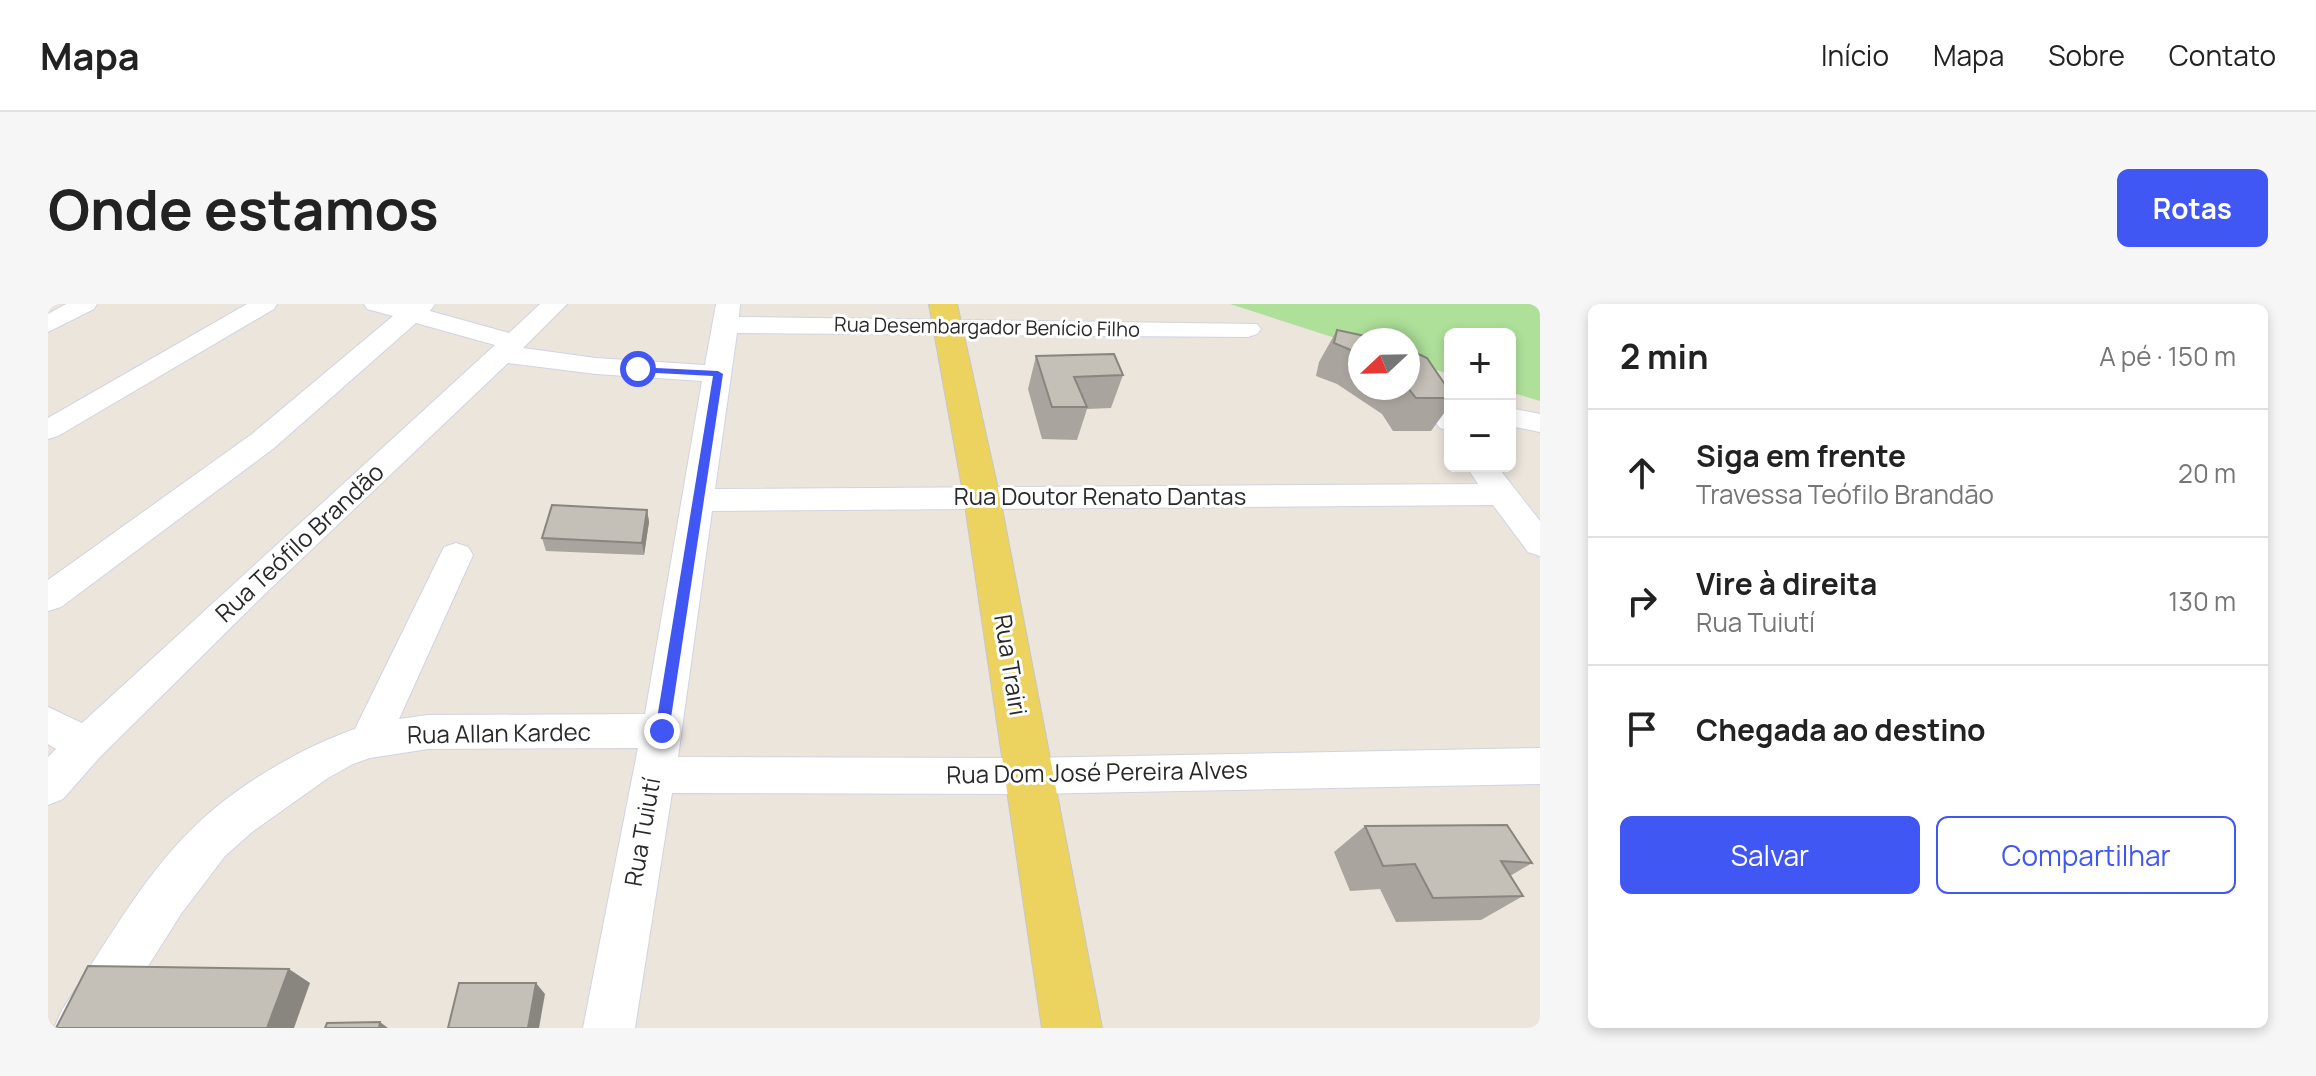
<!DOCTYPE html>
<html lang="pt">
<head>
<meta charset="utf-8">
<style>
  body { margin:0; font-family:Manrope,sans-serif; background:#f6f6f6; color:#222 }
  .controls { position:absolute; right:24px; top:24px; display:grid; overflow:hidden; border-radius:12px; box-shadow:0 4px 12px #0003 }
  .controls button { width:72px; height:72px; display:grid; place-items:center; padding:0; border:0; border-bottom:2px solid #e0e0e0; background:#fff; color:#222; font:40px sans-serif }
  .compass { position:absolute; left:1300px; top:24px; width:72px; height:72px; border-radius:50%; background:#fff; box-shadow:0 4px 12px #0003; rotate:248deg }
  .stop { position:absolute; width:24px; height:24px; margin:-18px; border:6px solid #4057f3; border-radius:50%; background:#fff }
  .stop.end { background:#4057f3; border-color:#fff; box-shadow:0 2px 8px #0008 }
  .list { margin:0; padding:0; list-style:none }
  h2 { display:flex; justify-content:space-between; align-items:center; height:104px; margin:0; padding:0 32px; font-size:34px }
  h2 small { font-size:26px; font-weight:400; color:#767676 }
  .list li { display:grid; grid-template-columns:52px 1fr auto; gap:24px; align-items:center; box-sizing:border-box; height:128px; padding:0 32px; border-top:2px solid #e0e0e0 }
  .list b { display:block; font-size:30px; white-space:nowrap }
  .list p { margin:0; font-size:26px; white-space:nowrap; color:#767676 }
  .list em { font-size:26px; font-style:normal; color:#767676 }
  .actions { display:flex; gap:16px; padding:24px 32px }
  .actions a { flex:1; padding:18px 0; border:2px solid #4057f3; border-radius:12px; text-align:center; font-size:28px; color:#4057f3 }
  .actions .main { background:#4057f3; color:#fff }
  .icon { flex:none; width:44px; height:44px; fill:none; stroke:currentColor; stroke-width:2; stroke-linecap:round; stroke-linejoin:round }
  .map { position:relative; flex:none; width:1492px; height:724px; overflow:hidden; border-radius:12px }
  header { display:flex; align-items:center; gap:48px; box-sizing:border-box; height:112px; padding:0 40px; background:#fff; border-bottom:2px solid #e0e0e0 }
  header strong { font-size:38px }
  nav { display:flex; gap:44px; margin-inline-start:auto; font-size:28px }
  .intro { display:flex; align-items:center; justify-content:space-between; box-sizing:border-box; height:192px; padding:0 48px }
  h1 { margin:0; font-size:56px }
  .button { padding:20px 36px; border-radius:12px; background:#4057f3; color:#fff; font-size:28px; font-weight:700 }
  main { display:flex; gap:48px; padding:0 48px }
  aside { flex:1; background:#fff; border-radius:12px; box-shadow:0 4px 12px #0003 }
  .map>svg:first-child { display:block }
</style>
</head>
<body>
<header>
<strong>Mapa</strong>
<nav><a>Início</a><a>Mapa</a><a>Sobre</a><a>Contato</a></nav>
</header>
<div class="intro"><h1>Onde estamos</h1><a class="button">Rotas</a></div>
<main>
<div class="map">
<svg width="1492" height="724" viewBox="0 0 1492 724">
  <rect width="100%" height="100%" fill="#ebe5dc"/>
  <polygon fill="#aee09a" points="1182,0 1492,0 1492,97 1462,88 1462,30 1402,30 1402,70 1360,58 1360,36 1312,36 1312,42"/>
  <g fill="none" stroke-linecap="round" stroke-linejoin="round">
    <defs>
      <g id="minor">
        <polygon points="18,0 49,0 46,5 0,28 0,10"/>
        <polygon points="199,0 229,0 226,5 10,132 0,135 0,114"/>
        <path d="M316,0H387L382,7L461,29L492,0H519L475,44L548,54L657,61L668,0H692L691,13L1209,20L1213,25L1209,30L1200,33L689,29L667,185L1430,180L1418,162H1449L1492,217V252L1480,248L1445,201L664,207L630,453L980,454L1492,444V480L980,490L624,489L587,724H535L590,444L380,445L322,454L305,460L280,474L204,528L177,552L133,610L61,724H6L14,706C55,645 93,574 146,523C188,482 252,444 307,425L396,243L408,239L420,243L425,251L351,415L380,411L597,410L654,77L548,70L460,59L221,286L52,453L15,495L0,501V453L8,445L0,440V403L34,419L447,41L368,19L226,144L13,303L0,307V276L204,130L345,12L319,5Z"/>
        <polygon points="1383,86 1393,89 1402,100 1402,127 1392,124 1369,95 1373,89"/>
        <polygon points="1462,104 1492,110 1492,128 1462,122"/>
      </g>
      <polygon id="major" points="881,0 909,0 952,194 1054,724 994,724 916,194"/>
    </defs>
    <use href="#minor" stroke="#d1d3e2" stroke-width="2"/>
    <use href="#major" stroke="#c7c7c7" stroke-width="2"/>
    <use href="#minor" fill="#fff" fill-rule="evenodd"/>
    <use href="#major" fill="#ecd360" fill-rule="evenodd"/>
  </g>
  <g fill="#a9a49d">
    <polygon points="1289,26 1312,36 1312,84 1360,84 1402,88 1402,101 1383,127 1345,127 1334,110 1289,80 1268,72 1271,58"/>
    <polygon points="988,52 1075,71 1063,104 1039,105 1029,136 994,135 980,85"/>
    <polygon points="599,206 601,218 596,251 498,247 494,234"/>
    <polygon points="1317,522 1484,559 1462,572 1475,592 1433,616 1348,618 1332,585 1302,587 1286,548"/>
  </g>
  <g fill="#898680">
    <polygon points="599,206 601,218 596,251 594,239"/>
    <polygon points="241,665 262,679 246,724 219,724"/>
    <polygon points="488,679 497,690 491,724 480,724"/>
    <polygon points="332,718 340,724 331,724"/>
  </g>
  <g fill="#c4bfb7" stroke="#898680" stroke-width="2">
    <polygon points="1289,26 1336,36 1312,36 1312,50 1286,39"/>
    <polygon points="1360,45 1379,54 1402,88 1402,94 1368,94 1360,84"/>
    <polygon points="1066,50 1075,71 1026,73 1039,103 1004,103 988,52"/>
    <polygon points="504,201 599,206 594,239 494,234"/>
    <polygon points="1459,521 1484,559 1453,557 1475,592 1385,594 1367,560 1335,562 1317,522"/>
    <polygon points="40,662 241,665 219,724 8,724"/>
    <polygon points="411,679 488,679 480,724 400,724"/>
    <polygon points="332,718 331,724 277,724 279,719"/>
  </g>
  <polygon fill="#4057f3" points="587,63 670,67 675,70 621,427 614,433 607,427 665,72 590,68"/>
  <g text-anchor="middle" stroke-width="6" stroke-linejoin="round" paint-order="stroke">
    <g font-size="20" fill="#292929" stroke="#fff">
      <text transform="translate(939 23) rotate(1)" y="7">Rua Desembargador Benício Filho</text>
    </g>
    <g font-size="24" fill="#292929" stroke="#fff">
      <text x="1052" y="201">Rua Doutor Renato Dantas</text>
      <text transform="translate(252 239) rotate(-43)" y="8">Rua Teófilo Brandão</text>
      <text transform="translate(962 361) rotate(81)" y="8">Rua Trairi</text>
      <text transform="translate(451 430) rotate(-1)" y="8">Rua Allan Kardec</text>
      <text transform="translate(1049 469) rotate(-1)" y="8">Rua Dom José Pereira Alves</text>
      <text transform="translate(595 528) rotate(-80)" y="8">Rua Tuiutí</text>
    </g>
  </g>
</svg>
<div class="controls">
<button>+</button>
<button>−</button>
</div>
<svg class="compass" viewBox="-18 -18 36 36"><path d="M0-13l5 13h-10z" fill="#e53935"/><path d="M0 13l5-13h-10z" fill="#767676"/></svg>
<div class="stop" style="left:590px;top:65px"></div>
<div class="stop end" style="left:614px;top:427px"></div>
</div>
<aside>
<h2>2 min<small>A pé · 150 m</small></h2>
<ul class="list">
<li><svg class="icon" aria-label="ahead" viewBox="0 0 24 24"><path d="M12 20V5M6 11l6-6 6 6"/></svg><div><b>Siga em frente</b><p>Travessa Teófilo Brandão</p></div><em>20 m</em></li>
<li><svg class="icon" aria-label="right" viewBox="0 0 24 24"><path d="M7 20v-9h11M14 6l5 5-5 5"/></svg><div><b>Vire à direita</b><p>Rua Tuiutí</p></div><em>130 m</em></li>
<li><svg class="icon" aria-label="arrive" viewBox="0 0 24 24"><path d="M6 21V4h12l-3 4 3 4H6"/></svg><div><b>Chegada ao destino</b></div></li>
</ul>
<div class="actions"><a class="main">Salvar</a><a>Compartilhar</a></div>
</aside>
</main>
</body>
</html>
